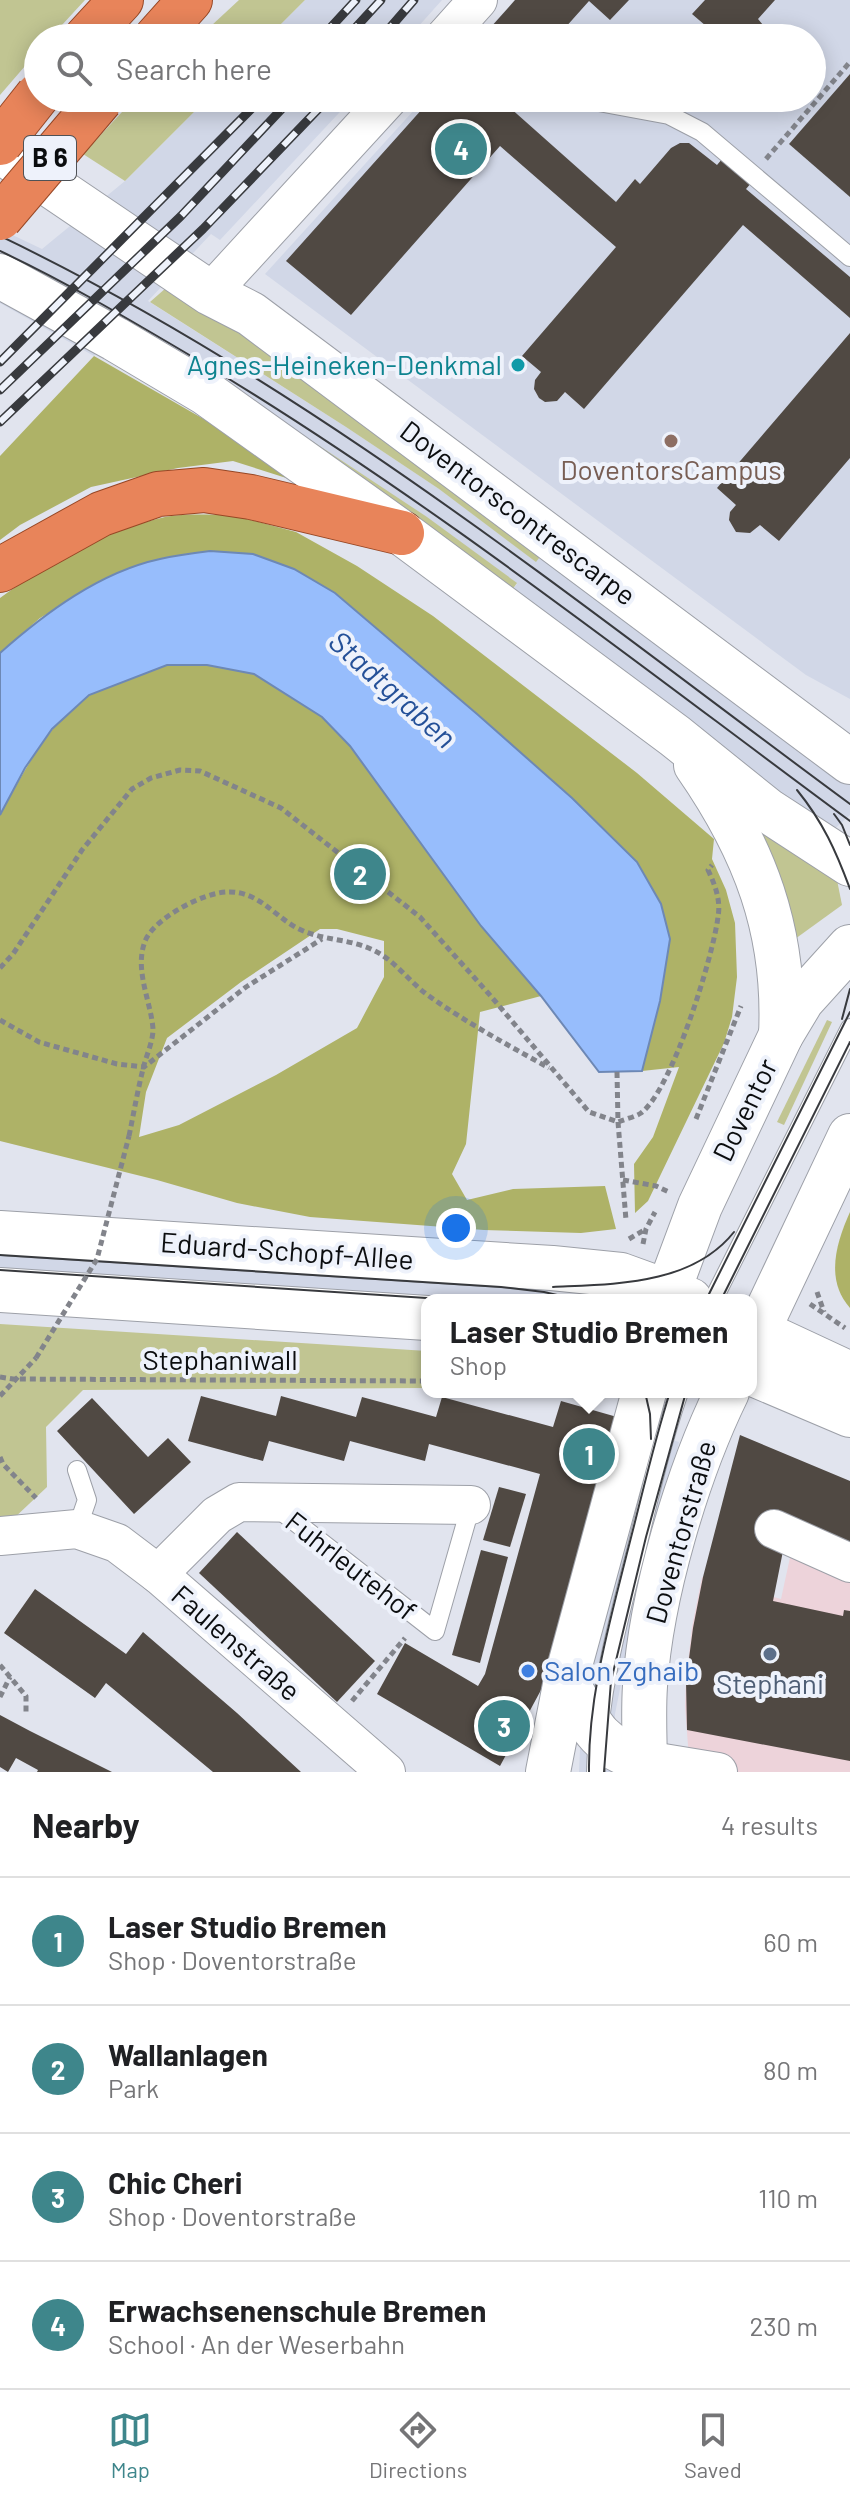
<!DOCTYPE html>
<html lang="en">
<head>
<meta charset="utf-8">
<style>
  body { margin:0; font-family:Barlow,sans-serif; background:#f6f6f6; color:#202124 }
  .you { position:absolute; left:456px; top:1228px; width:28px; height:28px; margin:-20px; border:6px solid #fff; border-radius:50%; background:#1a73e8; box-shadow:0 0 0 12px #1a73e833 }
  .badge { display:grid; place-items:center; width:52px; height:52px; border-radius:50%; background:#3e868b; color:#fff; font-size:26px; font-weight:700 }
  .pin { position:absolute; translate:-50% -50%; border:4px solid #fff; box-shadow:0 2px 8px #0006 }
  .popup { position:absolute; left:421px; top:1294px; width:336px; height:104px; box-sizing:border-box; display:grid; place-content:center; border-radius:16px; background:#fff; filter:drop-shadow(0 2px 6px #0005); font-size:26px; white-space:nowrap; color:#757577 }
  .popup b { font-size:30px; color:#202124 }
  .popup::after { content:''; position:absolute; left:50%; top:100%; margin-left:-16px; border:16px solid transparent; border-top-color:#fff }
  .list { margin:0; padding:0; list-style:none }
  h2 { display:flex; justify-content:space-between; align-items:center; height:104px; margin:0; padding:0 32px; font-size:34px }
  h2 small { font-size:26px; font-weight:400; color:#757577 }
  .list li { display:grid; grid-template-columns:52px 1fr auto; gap:24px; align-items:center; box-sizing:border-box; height:128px; padding:0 32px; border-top:2px solid #e0e0e0 }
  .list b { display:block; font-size:30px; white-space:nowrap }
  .list p { margin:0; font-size:26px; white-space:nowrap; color:#757577 }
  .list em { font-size:26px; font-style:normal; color:#757577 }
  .icon { flex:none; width:44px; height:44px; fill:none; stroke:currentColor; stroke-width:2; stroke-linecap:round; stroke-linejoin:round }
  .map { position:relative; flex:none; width:850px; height:1772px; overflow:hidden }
  .search { position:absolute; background:#fff; box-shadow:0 4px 20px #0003; left:24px; right:24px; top:24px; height:88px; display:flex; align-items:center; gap:20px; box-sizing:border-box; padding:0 28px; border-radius:44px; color:#757577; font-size:30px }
  .sheet { height:616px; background:#fff }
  nav { display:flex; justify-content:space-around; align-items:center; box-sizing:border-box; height:112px; border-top:2px solid #e0e0e0; background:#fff; font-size:22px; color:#757577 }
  nav a { display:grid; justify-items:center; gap:4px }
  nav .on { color:#3e868b }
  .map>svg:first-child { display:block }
</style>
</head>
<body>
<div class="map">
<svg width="850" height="1772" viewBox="0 0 850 1772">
  <rect width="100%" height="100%" fill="#e1e4ee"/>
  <polygon fill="#edd3da" points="794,1539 850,1564 850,1772 690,1772 685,1706 686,1681 692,1627 702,1577 781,1599"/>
  <g fill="#d1d7e7">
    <polygon points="305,0 442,0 408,38 267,38"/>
    <polygon points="515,0 850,0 850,699 806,675 265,274 425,98 812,98 812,38 480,38"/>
    <polygon points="208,98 353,98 220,240 211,234 148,301 346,427 439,489 536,561 545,550 850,782 850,815 830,833 512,590 517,584 122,328 94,356 0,303 0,229 42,249 125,181"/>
    <polygon points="0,1246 550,1279 547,1300 427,1300 0,1279"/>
    <polygon points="643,1431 679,1442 629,1644 615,1714 613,1772 579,1772 581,1728 588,1682"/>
  </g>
  <g fill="#c1c592">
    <polygon points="0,0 85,0 50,38 38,38 38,51 0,95"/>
    <polygon points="239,0 305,0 267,38 198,38"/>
    <polygon points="135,98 208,98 125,181 83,154"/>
    <polygon points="175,280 545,550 536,562 439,489 346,427 150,302"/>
    <polygon points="131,333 300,433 427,517 517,583 512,590"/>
    <polygon points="767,826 836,875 842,905 795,939 758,838"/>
    <polygon points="827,1020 832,1022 784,1125 777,1122"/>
    <polygon points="0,1324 427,1351 427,1388 83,1390 46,1427 47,1487 11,1521 0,1521"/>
  </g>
  <g fill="#aeb267" fill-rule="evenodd">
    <polygon points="94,356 221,429 302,483 233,461 178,468 91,487 20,525 0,540 0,456"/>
    <path d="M232,515L296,532L357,566L433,616L637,773L714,839L712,859L726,890L735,923L737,977L732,1017L724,1043L648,1201L635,1213L634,1164L653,1137L679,1067L642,1071L660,1001L670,939L661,904L572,798L335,593L294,569L253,554L210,551L158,559L105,580L40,618L0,653V598C48,563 106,530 165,517C186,513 211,515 232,515Z"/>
    <path d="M167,665H207L254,674L322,717L350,746L481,926L541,996L480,1012L466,1144L452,1174L467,1200L513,1189L605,1186L616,1229L581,1233L484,1230L310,1217L237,1203L157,1180L0,1141V815C22,775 50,719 90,695C113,682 142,675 167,665ZM320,929H337L384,941V977L357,1028L276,1075L179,1125L139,1137L146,1092L167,1038L241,982Z"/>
    <path d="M850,1212V1308C825,1280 836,1243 850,1212Z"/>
  </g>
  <path fill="#97bdfc" stroke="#6d88b5" stroke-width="2" d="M210,551L253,554L294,569L335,593L477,714L572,798L637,862L661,904L670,939L660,1001L642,1071L599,1072L541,996L481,926L350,746L322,717L254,674L207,665H167L89,695L52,729L25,768L0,815V653C45,613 100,572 160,559C177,555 193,553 210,551Z"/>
  <g fill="#504943">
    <polygon points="515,0 629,0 610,20 589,1 556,38 504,38 491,27"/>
    <polygon points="705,0 775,0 758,19 763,25 752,38 720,38 692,14"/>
    <polygon points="850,74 850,197 789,144"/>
    <polygon points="432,98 499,98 616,202 635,179 640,184 671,148 680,143 689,143 717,165 728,152 757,176 746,189 850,277 850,318 743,225 584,409 565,392 557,401 545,402 539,398 534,389 535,380 541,372 522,356 616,247 500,146 351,315 286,261"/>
    <polygon points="850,333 850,458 779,541 760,525 750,533 736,532 729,520 730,512 736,505 717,488"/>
    <polygon points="201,1396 276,1416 281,1396 356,1417 362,1397 436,1417 442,1397 553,1427 561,1401 617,1417 541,1690 500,1766 377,1694 405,1643 478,1686 485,1674 540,1474 429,1444 425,1461 350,1441 344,1461 269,1441 263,1461 188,1441"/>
    <polygon points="92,1398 148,1457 168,1438 191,1462 134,1514 57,1431"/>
    <polygon points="740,1435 850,1481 850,1546 784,1546 773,1601 843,1616 844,1610 850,1611 850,1761 687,1730 686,1681 693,1628 703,1577"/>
    <polygon points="499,1487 526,1494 510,1547 483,1540"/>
    <polygon points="237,1532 375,1661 337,1702 199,1573"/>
    <polygon points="481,1550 508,1557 480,1663 452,1655"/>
    <polygon points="35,1589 126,1654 143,1632 237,1713 301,1772 213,1772 106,1683 95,1698 4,1633"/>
    <polygon points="0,1715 30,1731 112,1772 37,1772 38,1770 16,1758 8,1772 0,1767"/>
  </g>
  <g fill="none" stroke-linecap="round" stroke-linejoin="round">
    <defs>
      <g id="service">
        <polyline points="577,98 669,115 702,132 850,257"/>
        <polyline points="713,1300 850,1028"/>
        <polyline points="77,1470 87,1500 77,1529"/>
        <polyline points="276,1507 435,1631 471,1505"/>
        <path d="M596,1772C598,1696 617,1624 636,1551C649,1498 661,1444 679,1392"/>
      </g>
      <g id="minor">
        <polyline points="444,38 478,0"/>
        <polyline points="210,293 389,98"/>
        <polyline points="774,1529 850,1563"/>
        <polyline points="0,1536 77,1529 117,1543 158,1574 386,1772"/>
        <polyline points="158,1574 217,1515 239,1502 471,1505"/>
        <polyline points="645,1760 718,1772"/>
      </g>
      <polyline id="tertiary" points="0,1290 427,1318"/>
      <g id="secondary">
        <polyline points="0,151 210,293 251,314 850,762"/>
        <polyline points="0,276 115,339 206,393 402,533 675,736 767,810 850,864"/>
        <path d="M696,765C755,850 786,931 781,1035"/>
        <polyline points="0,1233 552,1268 621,1275 690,1300"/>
        <polyline points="665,1300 700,1206 781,1035 802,1000 850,947"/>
        <polyline points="751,1328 850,1374"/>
        <polyline points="751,1345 850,1136"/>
        <polyline points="751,1373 850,1415"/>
        <path d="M566,1680C588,1721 597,1748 645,1760"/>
        <polyline points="548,1772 566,1680 644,1392"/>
        <path d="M645,1772C645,1744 643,1714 645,1686C651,1595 687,1474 727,1392"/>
      </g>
      <g id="trunk">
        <polyline points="86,38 121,0"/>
        <polyline points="156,38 190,0"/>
        <polyline points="0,570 101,514 158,494 204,490 251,497 402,533"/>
      </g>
    </defs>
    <use href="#service" stroke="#9da0a8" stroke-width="20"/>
    <use href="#minor" stroke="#9da0a8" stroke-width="40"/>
    <use href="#tertiary" stroke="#9da0a8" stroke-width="46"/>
    <use href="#secondary" stroke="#9da0a8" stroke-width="46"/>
    <use href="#trunk" stroke="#974725" stroke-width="46"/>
    <g stroke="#82848b" stroke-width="5" stroke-dasharray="6 4" stroke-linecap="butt">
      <polyline points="766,159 850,62"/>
      <path d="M0,968L13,954L82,850L132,789L151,778L180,770L200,771L281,808L420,917L489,994L589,1112L618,1122C625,1119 635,1117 641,1113C672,1090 713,957 718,917C721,900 715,885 708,870L712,865"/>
      <polyline points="0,1020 39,1042 117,1064 144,1067 246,987 322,939"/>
      <polyline points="617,1072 618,1122 626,1220"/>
      <polyline points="696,1119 741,1006"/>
      <path d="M129,1136C134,1112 138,1088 144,1065C147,1054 153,1041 153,1029C151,1001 133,968 146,939C157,917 204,892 228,892C258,891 273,915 297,928C322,941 348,938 373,950C395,960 409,982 429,996C467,1023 508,1045 549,1068"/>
      <polyline points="623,1180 656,1186 669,1192"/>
      <polyline points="629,1239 646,1229"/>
      <polyline points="643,1244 646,1229 655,1212"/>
      <polyline points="817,1292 824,1312"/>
      <polyline points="810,1304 845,1328"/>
      <polyline points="0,1377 13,1379 427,1381"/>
      <polyline points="569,1392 580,1396 607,1397"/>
      <polyline points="0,1396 36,1358"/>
      <polyline points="0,1457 3,1464 36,1498"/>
      <polyline points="0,1665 26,1696 26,1713"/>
      <polyline points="0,1697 10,1677"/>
      <polyline points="352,1701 405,1638"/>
    </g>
    <use href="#service" stroke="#fff" stroke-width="18"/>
    <use href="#minor" stroke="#fff" stroke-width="38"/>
    <use href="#tertiary" stroke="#fff" stroke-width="44"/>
    <use href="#secondary" stroke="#fff" stroke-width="44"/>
    <use href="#trunk" stroke="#e8845a" stroke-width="44"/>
    <g stroke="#383a3e" stroke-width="2">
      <path d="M0,236C309,384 576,602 850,804"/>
      <path d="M0,251C64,281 125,317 186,353C419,491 632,660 850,821"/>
      <path d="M797,790C823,822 836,851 850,889"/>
      <polyline points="834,814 842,825 850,845"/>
      <polyline points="842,1019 850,989"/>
      <polyline points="0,1255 501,1287 544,1292 579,1300"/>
      <polyline points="0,1270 457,1300"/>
      <path d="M553,1287C615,1284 692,1285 734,1232"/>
      <polyline points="706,1300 850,1012"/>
      <polyline points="721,1300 850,1042"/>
      <polyline points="645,1392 650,1414 651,1439"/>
      <path d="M589,1772C588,1697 609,1625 627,1553C641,1500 653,1445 670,1392"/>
      <polyline points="604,1772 611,1681 646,1537 686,1392"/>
    </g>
    <defs>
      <g id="rail">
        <polyline points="321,38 356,0"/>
        <polyline points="346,38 381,0"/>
        <polyline points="381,38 414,0"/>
        <polyline points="0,362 262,98"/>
        <polyline points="0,390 181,216 292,98"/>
        <polyline points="0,422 203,229 329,98"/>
      </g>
    </defs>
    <use href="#rail" stroke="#383a3e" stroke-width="9"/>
    <use href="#rail" stroke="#eef2fb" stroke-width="6" stroke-dasharray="18" stroke-linecap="butt"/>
    <defs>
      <g id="trunk-bridge">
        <polyline points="0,143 38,95"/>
        <polyline points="0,218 101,99"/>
      </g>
    </defs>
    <use href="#trunk-bridge" stroke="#974725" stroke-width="46" stroke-linecap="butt"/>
    <polyline stroke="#82848b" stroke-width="5" stroke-dasharray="6 4" stroke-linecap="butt" points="36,1358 97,1259 129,1136"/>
    <use href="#trunk-bridge" stroke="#e8845a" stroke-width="44"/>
  </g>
  <circle fill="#0f9aa8" stroke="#eef2fb" stroke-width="3" cx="518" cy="365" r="8"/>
  <circle fill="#8d6e63" stroke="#eef2fb" stroke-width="3" cx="671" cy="441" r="8"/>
  <circle fill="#5c6f8a" stroke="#eef2fb" stroke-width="3" cx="770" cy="1654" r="8"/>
  <circle fill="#3f7fe0" stroke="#eef2fb" stroke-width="3" cx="528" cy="1671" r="8"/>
  <g text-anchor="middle" stroke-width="8" stroke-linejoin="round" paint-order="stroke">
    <rect fill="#eef2fb" stroke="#4f5256" stroke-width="2" x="24" y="136" width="52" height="44" rx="6"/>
    <g font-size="26" font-weight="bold" fill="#0b0d0f">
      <text x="50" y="167">B 6</text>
    </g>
    <g font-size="28" fill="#0d838f" stroke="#eef2fb" text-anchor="end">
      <text x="502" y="375">Agnes-Heineken-Denkmal</text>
    </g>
    <g font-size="28" fill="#785e54" stroke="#eef2fb">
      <text x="671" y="480">DoventorsCampus</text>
    </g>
    <g font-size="28" fill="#0b0d0f" stroke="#eef2fb">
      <text transform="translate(518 513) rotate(37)" y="10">Doventorscontrescarpe</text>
      <text transform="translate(745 1110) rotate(-64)" y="10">Doventor</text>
      <text transform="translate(287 1251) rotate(4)" y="10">Eduard-Schopf-Allee</text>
      <text x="220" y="1370">Stephaniwall</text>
      <text transform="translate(681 1532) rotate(-74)" y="10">Doventorstraße</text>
      <text transform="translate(351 1566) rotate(38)" y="10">Fuhrleutehof</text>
      <text transform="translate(236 1643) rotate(41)" y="10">Faulenstraße</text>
    </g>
    <g font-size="28" fill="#366cbe" stroke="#eef2fb" text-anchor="start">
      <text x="544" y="1681">Salon Zghaib</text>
    </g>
    <g font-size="28" fill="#4e5e75" stroke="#eef2fb">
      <text x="770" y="1694">Stephani</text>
    </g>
    <g font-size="30" font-style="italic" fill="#245098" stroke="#eef2fb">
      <text transform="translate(392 690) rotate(42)" y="10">Stadtgraben</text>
    </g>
  </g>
</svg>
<div class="you"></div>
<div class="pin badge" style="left:589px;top:1454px">1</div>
<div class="popup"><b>Laser Studio Bremen</b>Shop</div>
<div class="pin badge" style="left:360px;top:874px">2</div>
<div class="pin badge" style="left:504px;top:1726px">3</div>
<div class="pin badge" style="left:461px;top:149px">4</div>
<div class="search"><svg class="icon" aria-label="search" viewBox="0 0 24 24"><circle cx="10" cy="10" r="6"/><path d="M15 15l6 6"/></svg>Search here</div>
</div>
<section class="sheet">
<h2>Nearby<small>4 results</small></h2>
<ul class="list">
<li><span class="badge">1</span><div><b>Laser Studio Bremen</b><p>Shop · Doventorstraße</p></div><em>60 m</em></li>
<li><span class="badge">2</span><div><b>Wallanlagen</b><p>Park</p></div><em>80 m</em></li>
<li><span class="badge">3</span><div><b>Chic Cheri</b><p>Shop · Doventorstraße</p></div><em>110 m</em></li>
<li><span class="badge">4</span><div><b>Erwachsenenschule Bremen</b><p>School · An der Weserbahn</p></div><em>230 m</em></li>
</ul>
</section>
<nav>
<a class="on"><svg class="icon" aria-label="map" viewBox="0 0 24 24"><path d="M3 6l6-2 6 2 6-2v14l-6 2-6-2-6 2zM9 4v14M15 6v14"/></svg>Map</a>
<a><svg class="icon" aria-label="directions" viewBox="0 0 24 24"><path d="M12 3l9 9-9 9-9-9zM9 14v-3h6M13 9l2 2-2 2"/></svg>Directions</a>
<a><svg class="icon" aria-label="saved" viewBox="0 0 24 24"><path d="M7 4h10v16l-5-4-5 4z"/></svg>Saved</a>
</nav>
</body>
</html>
